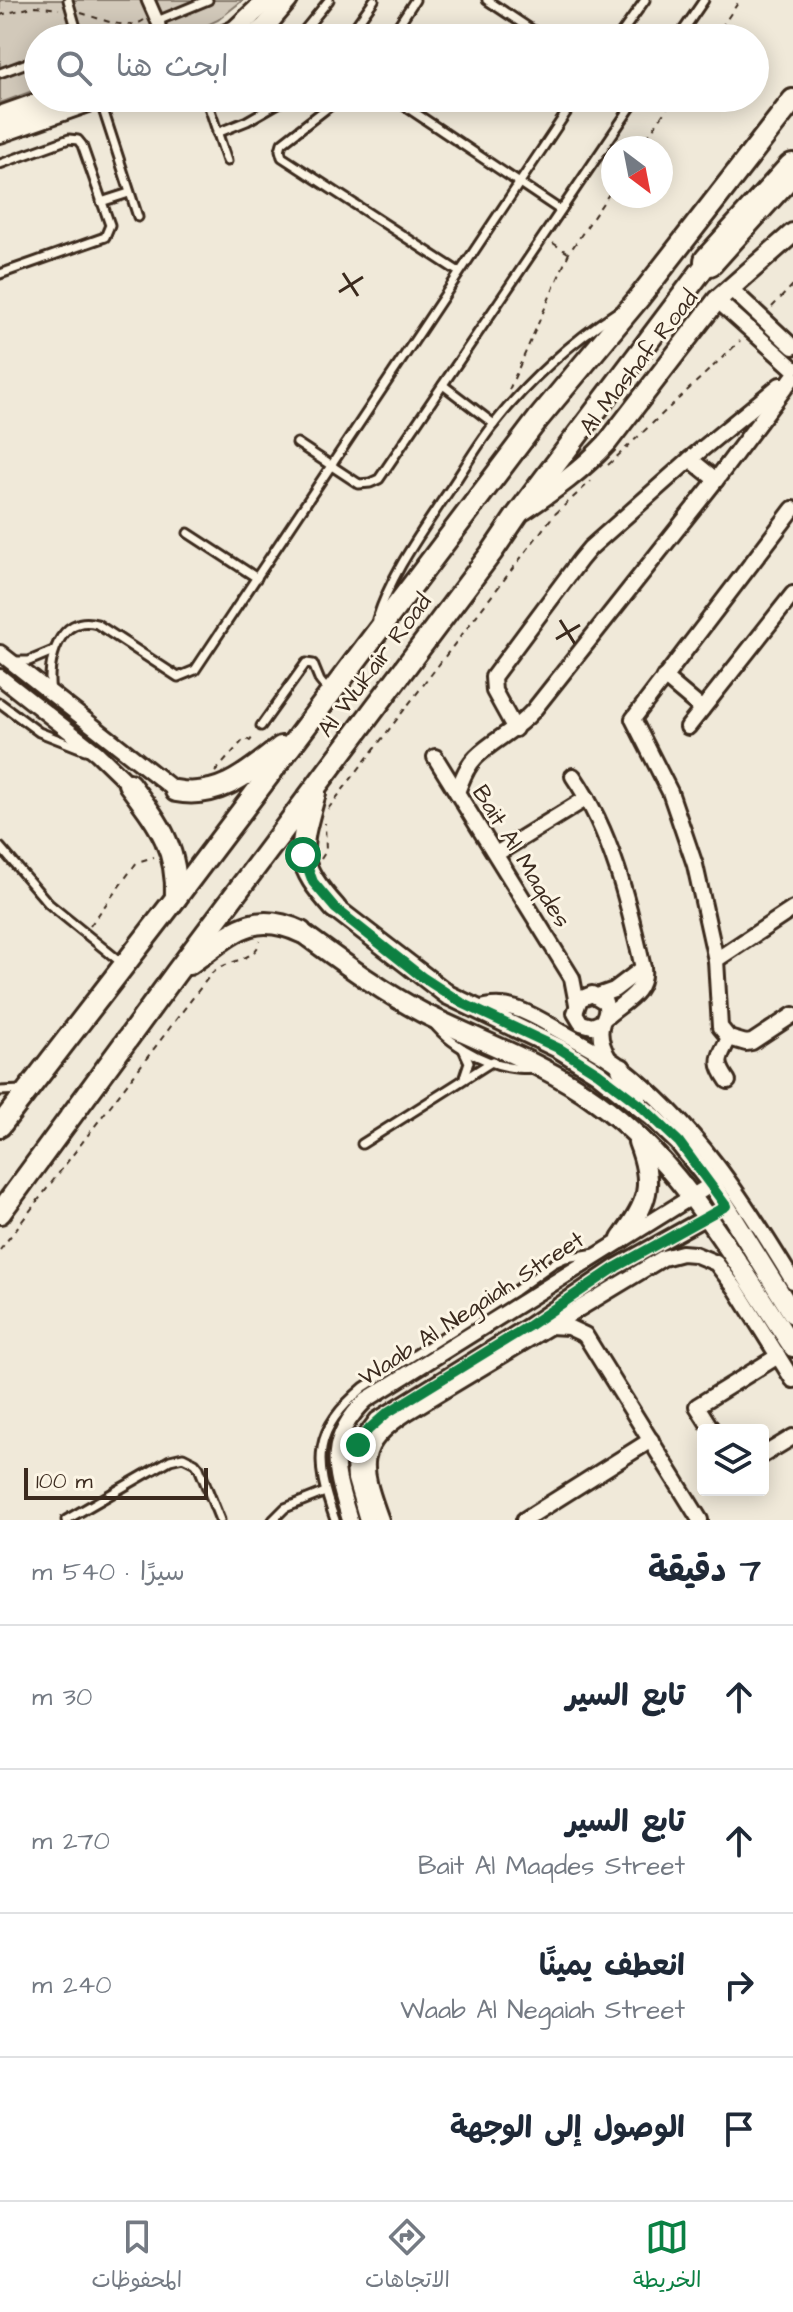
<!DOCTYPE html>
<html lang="ar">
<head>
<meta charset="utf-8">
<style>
  body { margin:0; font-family:"Architects Daughter","Playpen Sans Arabic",sans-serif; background:#f6f6f7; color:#1f2937; direction:rtl }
  .controls { position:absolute; right:24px; bottom:24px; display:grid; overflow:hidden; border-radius:8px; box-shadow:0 4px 20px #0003 }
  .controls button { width:72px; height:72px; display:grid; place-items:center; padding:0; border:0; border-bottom:2px solid #e0e1e3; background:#fff; color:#1f2937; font:40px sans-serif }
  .compass { position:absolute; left:601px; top:136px; width:72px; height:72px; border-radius:50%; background:#fff; box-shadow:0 4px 20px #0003; rotate:148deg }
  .scale { position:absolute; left:24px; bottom:20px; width:184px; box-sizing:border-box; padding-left:8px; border:4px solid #3b2a1e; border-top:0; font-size:22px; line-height:28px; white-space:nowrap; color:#3b2a1e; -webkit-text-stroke:6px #fcf5e5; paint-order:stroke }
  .stop { position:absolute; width:24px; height:24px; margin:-18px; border:6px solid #0b8043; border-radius:50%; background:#fff }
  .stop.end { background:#0b8043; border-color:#fff; box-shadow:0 2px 8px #0008 }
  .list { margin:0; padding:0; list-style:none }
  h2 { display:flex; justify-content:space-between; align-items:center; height:104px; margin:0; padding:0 32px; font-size:34px }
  h2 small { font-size:26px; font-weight:400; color:#747a83 }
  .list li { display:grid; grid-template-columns:52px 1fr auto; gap:24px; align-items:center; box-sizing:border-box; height:144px; padding:0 32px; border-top:2px solid #e0e1e3 }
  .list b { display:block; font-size:30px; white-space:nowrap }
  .list p { margin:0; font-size:26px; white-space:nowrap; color:#747a83 }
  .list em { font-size:26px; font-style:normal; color:#747a83 }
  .icon { flex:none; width:44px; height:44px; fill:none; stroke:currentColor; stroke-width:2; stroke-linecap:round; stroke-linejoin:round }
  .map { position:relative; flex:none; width:793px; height:1520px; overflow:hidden; direction:ltr }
  .search { position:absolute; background:#fff; box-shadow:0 4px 20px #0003; left:24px; right:24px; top:24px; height:88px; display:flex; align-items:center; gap:20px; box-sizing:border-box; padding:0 28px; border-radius:44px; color:#747a83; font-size:30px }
  .sheet { height:680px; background:#fff }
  nav { display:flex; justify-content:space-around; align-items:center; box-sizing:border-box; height:112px; border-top:2px solid #e0e1e3; background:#fff; font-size:22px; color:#747a83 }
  nav a { display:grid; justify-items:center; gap:4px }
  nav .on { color:#0b8043 }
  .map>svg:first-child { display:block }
</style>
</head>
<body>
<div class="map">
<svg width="793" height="1520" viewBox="0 0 793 1520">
  <rect width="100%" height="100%" fill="#f0e9d9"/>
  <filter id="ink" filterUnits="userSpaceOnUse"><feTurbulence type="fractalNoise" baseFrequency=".0125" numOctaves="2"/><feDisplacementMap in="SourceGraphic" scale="16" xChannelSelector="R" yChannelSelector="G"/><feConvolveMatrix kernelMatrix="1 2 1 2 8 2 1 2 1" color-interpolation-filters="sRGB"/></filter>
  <g filter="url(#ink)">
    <polygon fill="#d2c9ba" stroke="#867a6c" stroke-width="2" points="0,0 243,0 218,20 180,38 38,38 38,89 0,103"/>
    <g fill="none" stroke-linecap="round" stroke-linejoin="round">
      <defs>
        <g id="service">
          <polyline points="68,0 79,38"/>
          <polyline points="487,0 544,38"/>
          <polyline points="163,38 159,25 162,19 208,0"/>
          <polyline points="298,38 329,0"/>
          <polyline points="347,38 374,0"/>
          <polyline points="390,38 415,0"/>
          <polyline points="618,38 645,0"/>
          <polyline points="678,38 704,0"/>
          <polyline points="0,73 38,59"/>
          <polyline points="206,98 227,161"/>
          <polyline points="340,98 282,143 280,150 282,157 459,272"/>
          <polyline points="393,98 560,210"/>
          <polyline points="100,100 138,217"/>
          <polyline points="217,133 247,121 287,98"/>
          <polyline points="0,164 69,139 78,140 82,145 110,225 105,237 0,274"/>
          <polyline points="101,202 129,193"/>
          <polyline points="443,385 494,424"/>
          <polyline points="297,443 359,484 370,483 379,479 637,98"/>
          <polyline points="188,533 257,578"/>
          <path d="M377,619C391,575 417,539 442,501C460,476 475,448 494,424C528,381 572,341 617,312"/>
          <polyline points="13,661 29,661 53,651"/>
          <path d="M51,692C46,663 59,613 97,624L178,677L195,670L576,98"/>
          <polyline points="0,703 39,732 85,750"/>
          <polyline points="261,726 306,663 313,664 320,681 329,692"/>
          <polyline points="0,847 49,904 123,964"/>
          <path d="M433,1023C453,1048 498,1072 531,1068"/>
          <polyline points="463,1049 469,1062 464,1077"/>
          <polyline points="0,1091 22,1090"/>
          <polyline points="362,1144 493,1061"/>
          <polyline points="66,1520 170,1460 183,1457 195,1463 199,1468 220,1520"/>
          <polyline points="273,1520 285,1508 325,1492"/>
          <path d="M335,1520C313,1460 313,1430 364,1387L515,1291L554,1263L565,1258L596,1253"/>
        </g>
        <polyline id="pedestrian" points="148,0 159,25"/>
        <g id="minor">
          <polyline points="730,288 793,347"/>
          <polyline points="717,300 793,368"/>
          <polyline points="690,459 716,480"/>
          <polyline points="793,509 633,719 670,792 695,865 716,960 720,1027 729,1038 746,1043 752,1042 793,1015"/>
          <polyline points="0,653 176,791"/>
          <polyline points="0,677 97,753 129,784"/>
          <polyline points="664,677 702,709"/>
          <polyline points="688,727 793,594"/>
          <polyline points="515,729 494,691 493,677 580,560 590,548 690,459 780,385"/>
          <polyline points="435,757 572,978 577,1004"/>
          <path d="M573,776C612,833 628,901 643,968C646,994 622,1002 605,1018"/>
          <path d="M457,792C462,780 466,767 476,757C493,740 515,731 533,711L716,480L793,377"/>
          <polyline points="496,854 587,798"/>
          <polyline points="716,960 793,909"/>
          <polyline points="597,996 614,990 643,968"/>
          <path d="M476,1010C507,997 534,1016 560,1031C580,1042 600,1052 618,1065C696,1124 743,1199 793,1281"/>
          <path d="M602,1022L592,1026L581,1023L575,1013L580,999L592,994L605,1002C608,1012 605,1014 602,1023C598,1035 603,1049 609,1059"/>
          <path d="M728,1081C714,1061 719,1059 729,1038"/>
          <polyline points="550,1326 568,1327 585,1335 700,1520"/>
          <polyline points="712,1430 697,1406 778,1356"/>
          <polyline points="763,1455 793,1437"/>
          <path d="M350,1520C335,1470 324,1441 366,1400L712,1184"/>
          <polyline points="367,1520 355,1479 354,1461 358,1445 377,1420 527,1327 616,1267 726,1206"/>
          <path d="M381,1520C361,1465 356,1446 408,1412L663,1258L682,1253L694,1254L716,1263L736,1289L793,1380"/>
          <polyline points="524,1520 651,1440"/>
        </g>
        <g id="tertiary">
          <polyline points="218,38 235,30 267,0"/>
          <polyline points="251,38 265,27 288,0"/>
          <polyline points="0,116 51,98"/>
          <polyline points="0,133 100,98"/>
          <path d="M524,510C554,490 582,470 607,443L717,300L793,233"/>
          <polyline points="335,908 448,995 560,1049 598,1073 653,1117 679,1142 712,1184 793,1314"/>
          <path d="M301,932C341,961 379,990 423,1013C481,1042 543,1062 596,1101C682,1163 735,1260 793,1347"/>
          <polyline points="621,1068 637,1099"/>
          <path d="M621,1239C648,1202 655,1186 638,1142"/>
        </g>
        <g id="secondary">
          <path d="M129,784C158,823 178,847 176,898"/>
          <path d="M176,791C220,799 249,772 281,747"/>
          <path d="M315,793C299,851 293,861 335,908"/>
          <path d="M189,964C230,936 250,908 301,932"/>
          <polyline points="0,1126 176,898 538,419 639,298 793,100"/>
          <polyline points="0,1213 176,973 492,552 517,515 717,250"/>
        </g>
        <polyline id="motorway" points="709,261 793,168"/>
      </defs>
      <use href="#service" stroke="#3b2a1e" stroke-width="13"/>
      <use href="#pedestrian" stroke="#3b2a1e" stroke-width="17"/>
      <use href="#minor" stroke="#3b2a1e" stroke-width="20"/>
      <use href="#tertiary" stroke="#3b2a1e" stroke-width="24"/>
      <use href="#secondary" stroke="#3b2a1e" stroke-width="26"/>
      <use href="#motorway" stroke="#3b2a1e" stroke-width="34"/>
      <g stroke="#3b2a1e" stroke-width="2" stroke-dasharray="6 6" stroke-linecap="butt">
        <path d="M81,13C99,18 128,32 144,20"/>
        <polyline points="0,15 36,6 59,9"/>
        <polyline points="714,38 740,0"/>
        <polyline points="640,148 674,98"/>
        <polyline points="553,243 568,253"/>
        <polyline points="772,307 793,285"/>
        <polyline points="509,390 569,253 613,188"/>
        <polyline points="608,465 740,341"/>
        <polyline points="215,772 245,738 250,741 255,734"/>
        <polyline points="328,809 553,516 591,481"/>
        <polyline points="321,859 326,851 325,823"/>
        <polyline points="90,926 137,862 154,857"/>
        <path d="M0,1250L211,974C226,959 256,962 260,941"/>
      </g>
      <use href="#service" stroke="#fcf5e5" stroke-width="7"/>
      <use href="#pedestrian" stroke="#fcf5e5" stroke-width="11"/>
      <use href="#minor" stroke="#fcf5e5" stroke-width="14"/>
      <use href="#tertiary" stroke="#fcf5e5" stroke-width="18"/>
      <use href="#secondary" stroke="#fcf5e5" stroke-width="20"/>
      <use href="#motorway" stroke="#fcf5e5" stroke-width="28"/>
    </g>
  </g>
  <g fill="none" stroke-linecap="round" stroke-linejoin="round" filter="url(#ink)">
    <polyline stroke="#0b8043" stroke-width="10" points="303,855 313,882 335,908 422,977 462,1003 560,1049 598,1073 640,1105 679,1142 726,1206 616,1267 527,1327 387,1413 368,1430 358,1445"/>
  </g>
  <path fill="none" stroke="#3b2a1e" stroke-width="3" d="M343,273L358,296M339,292L363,277M560,620L575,644M556,639L580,625"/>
  <g text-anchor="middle" stroke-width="6" stroke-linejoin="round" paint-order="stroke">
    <g font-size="24" fill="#3b2a1e" stroke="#fcf5e5">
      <text transform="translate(638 362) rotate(-52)" y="8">Al Mashaf Road</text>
      <text transform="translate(374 665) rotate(-53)" y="8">Al Wukair Road</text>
      <text transform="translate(522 856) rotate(58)" y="8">Bait Al Maqdes</text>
      <text transform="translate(471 1308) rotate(-33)" y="8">Waab Al Negaiah Street</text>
    </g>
  </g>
</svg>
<div class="controls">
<button><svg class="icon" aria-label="layers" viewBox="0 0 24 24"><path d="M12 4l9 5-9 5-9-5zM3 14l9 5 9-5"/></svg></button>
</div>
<svg class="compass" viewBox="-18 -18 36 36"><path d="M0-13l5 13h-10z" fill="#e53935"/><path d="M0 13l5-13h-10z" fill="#747a83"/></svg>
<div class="scale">100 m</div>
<div class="stop" style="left:303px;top:855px"></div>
<div class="stop end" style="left:358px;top:1445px"></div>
<div class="search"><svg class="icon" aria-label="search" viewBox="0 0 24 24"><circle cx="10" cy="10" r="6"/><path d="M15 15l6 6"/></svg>ابحث هنا</div>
</div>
<section class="sheet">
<h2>7 دقيقة<small>سيرًا · 540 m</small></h2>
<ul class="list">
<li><svg class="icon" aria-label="ahead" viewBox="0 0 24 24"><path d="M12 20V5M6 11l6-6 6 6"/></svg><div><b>تابع السير</b></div><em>30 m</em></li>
<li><svg class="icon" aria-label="ahead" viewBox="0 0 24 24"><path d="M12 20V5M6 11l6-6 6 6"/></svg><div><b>تابع السير</b><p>Bait Al Maqdes Street</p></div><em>270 m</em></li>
<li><svg class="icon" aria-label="right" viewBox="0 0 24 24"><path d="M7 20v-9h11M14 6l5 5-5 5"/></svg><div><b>انعطف يمينًا</b><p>Waab Al Negaiah Street</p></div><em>240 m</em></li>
<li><svg class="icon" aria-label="arrive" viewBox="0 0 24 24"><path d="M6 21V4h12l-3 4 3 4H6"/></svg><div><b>الوصول إلى الوجهة</b></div></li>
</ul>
</section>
<nav>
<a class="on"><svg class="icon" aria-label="map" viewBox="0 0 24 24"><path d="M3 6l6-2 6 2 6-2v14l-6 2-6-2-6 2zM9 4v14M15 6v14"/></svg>الخريطة</a>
<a><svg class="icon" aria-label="directions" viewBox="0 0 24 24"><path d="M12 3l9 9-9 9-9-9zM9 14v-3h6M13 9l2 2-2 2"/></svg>الاتجاهات</a>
<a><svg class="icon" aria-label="saved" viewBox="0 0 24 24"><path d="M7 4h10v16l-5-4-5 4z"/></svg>المحفوظات</a>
</nav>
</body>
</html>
